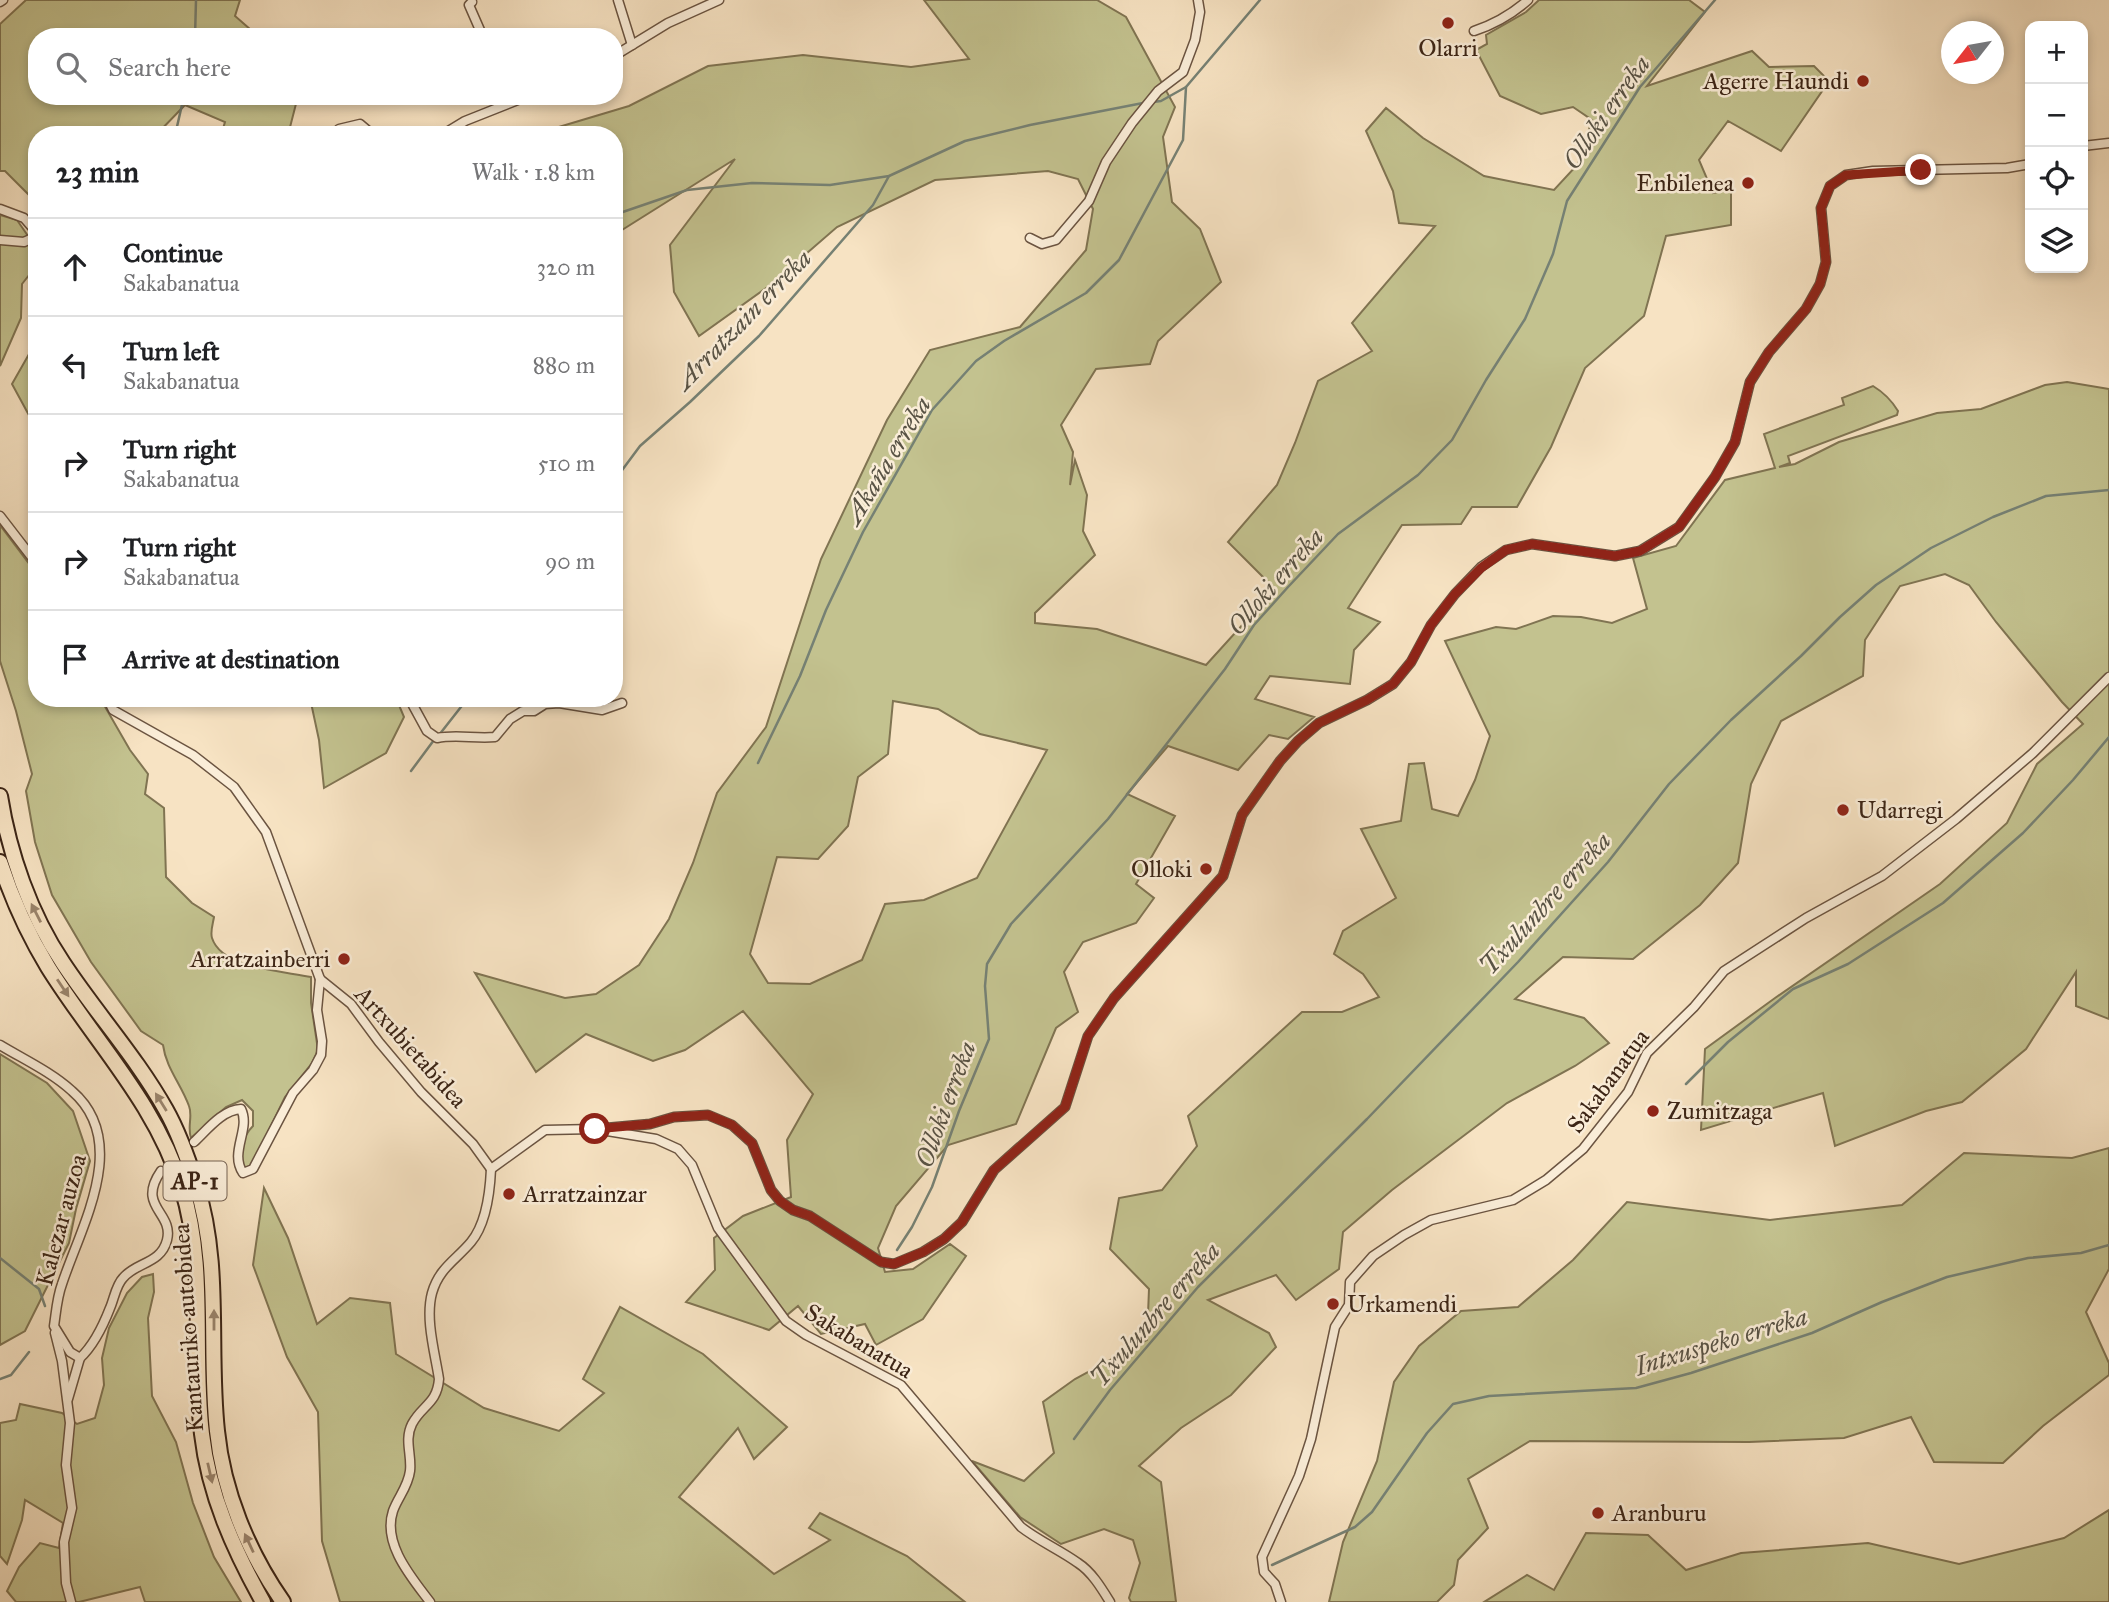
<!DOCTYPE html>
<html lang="en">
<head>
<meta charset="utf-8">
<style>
  body { margin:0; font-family:"IM FELL Great Primer",serif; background:#f2f2f2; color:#202124 }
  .controls { position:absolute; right:21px; top:21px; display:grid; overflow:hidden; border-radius:14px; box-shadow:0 4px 10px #0003 }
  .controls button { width:63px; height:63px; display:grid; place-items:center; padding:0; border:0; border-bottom:2px solid #e0e0e0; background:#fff; color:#202124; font:35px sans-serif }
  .compass { position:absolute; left:1941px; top:21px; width:63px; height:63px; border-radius:50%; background:#fff; box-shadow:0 4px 10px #0003; rotate:239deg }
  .stop { position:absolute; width:21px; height:21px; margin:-16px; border:5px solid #8f2418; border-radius:50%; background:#fff }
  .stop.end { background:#8f2418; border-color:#fff; box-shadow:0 2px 7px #0008 }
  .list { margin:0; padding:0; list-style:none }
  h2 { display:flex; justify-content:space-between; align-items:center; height:91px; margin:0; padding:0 28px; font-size:30px }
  h2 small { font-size:23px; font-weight:400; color:#757577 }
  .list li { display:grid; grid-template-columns:46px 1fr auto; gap:21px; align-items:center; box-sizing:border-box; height:98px; padding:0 28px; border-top:2px solid #e0e0e0 }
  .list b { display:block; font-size:26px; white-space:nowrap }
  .list p { margin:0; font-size:23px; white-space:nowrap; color:#757577 }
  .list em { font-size:23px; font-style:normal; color:#757577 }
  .icon { flex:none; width:38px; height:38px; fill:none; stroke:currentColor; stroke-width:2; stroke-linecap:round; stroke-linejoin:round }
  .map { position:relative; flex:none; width:2109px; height:1602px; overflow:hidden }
  .search { position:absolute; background:#fff; box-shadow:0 4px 10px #0003; left:28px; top:28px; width:595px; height:77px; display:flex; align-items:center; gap:18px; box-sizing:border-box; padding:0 24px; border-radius:28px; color:#757577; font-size:26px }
  .panel { position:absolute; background:#fff; box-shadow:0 4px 10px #0003; left:28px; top:126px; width:595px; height:581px; border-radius:28px }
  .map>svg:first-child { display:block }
</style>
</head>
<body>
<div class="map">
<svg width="2109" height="1602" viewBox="0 0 2109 1602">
  <rect width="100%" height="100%" fill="#f7e3c3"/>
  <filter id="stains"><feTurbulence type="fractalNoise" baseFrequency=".00286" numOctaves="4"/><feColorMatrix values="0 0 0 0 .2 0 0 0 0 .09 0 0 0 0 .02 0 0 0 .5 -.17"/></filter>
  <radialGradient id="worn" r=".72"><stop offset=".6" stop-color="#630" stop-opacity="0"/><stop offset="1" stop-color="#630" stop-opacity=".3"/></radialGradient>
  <g fill="#c3c28f" stroke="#807452" stroke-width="2" fill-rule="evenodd">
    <polygon points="26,0 240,0 235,16 259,37 37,37 37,96 298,96 288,135 221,135 225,122 185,105 156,135 37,135 37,203 5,171 0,171 0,24"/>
    <path d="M924,0H1097L1126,17L1175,107L1163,137L1172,202L1200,229L1221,282L1158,341L1150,364L1096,369L1061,425L1073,452L1070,485L1075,460L1087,495L1083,531L1095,555L1035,613V623L1097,629L1206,665L1275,589L1228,542L1277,485L1295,443L1318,381L1372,351L1352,323L1435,226L1399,223L1393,191L1366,131L1386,108L1423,138L1484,176L1554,190L1578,164L1592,120L1573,107L1541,114L1500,96L1476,50L1487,44L1486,35L1526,12L1539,0H1689L1705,12L1647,86L1752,51L1769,67L1814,66L1829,81L1781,151L1728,121L1699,160L1713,193L1731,189V225L1666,236L1644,316L1585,368L1551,447L1517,507H1472L1461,524L1402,525L1348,608L1380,622L1354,650L1350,684L1270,676L1255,699L1314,717L1288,739L1269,735L1238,770L1168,746L1127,794L1175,816L1136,884L1154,898L1136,923L1083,942L1064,972L1078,1012L1056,1028L1016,1124L948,1145L896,1206L878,1248L885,1272L913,1269L950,1244L966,1256L923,1319L876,1345L865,1324L821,1334L798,1306L769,1330L686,1302L715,1270L714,1238L743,1216L791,1197L787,1140L813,1094L743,1011L685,1050L653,1061L586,1034L536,1072L475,973L565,998L596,994L639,965L669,919L693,863L717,793L766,727L821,559L887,420L930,350L1020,327L1086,250L1093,209L1078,179L1048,171L935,180L837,227L769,286L699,336L674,292L670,245L735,159L614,235V135H532L629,106L708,66L803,55L911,67L969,59ZM893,701L938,709L980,734L1047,750L977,878L924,900L885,904L862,960L810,984L768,983L750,954L777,857L818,859L848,826L858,777L888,754Z"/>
    <polygon points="0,215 17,220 37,249 37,265 22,284 21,318 0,366"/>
    <polygon points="37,340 37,430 12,384"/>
    <path d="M2067,382L2109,389V1019L2076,1006V972L2026,1049L1962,1102L1926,1111L1835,1146L1823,1093L1701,1130L1705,1049L1775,998L1940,884L2007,823L2037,764L2083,724L2062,702L1996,622L1969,585L1945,574L1900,586L1865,640L1863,676L1781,721L1751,784L1738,863L1700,905L1633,959L1563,957L1515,999L1584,1018L1609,1043L1575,1066L1507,1103L1392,1190L1343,1232L1339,1269L1296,1300L1276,1275L1208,1300L1269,1333L1276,1347L1231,1395L1181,1428L1139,1466L1161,1482L1176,1602H1131L1129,1598L1140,1563L1133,1540L1104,1529L1061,1544L1020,1517L972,1461L1024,1481L1054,1453L1043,1402L1075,1379L1147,1340L1149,1289L1110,1249L1119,1198L1162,1190L1197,1146L1188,1116L1302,1012H1342L1379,997L1363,974L1334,954L1343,931L1396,898L1361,829L1401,821L1409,764L1424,763L1432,809L1458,816L1475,780L1490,736L1445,641L1496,627L1516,629L1553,616L1581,617L1612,623L1647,609L1633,558L1676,546L1725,480L1775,468L1764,434L1844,405L1842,398L1873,386C1883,392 1892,401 1898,411L1897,415L1788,456L1790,463L1779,467L1795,464L1839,442L1937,413L1981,409L2045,385Z"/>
    <path d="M0,525L30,565L37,578V698H100L130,750L148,774L145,794L164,808L166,877L192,903L214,917C213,923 210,932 212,938C222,969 283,971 311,977V1003L318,1050L312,1063L285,1097L252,1165L246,1168L241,1164C241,1149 242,1137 253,1126V1111L242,1100L226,1107L191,1138C187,1127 193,1116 189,1106C181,1084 166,1068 163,1045L141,1031L91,962L52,895L35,842L26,791L32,774L16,711L0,661Z"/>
    <polygon points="310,698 396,698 404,717 386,753 324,788 319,740"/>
    <polygon points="0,1054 47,1083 73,1111 90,1161 76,1209 69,1243 25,1331 0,1345"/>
    <polygon points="2109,1148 2109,1269 2086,1312 2109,1363 2109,1375 2043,1426 2003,1463 1934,1462 1911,1417 1844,1438 1749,1442 1530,1441 1468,1479 1488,1528 1458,1560 1454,1585 1437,1602 1329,1602 1343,1542 1377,1461 1394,1382 1419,1346 1461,1311 1518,1307 1573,1260 1627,1202 1770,1220 1902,1205 1964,1153 2072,1158"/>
    <polygon points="264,1188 288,1238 317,1324 350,1298 390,1303 396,1354 484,1408 559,1431 604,1393 583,1379 620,1307 703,1354 787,1427 754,1459 738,1428 679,1497 774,1574 830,1540 809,1528 820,1513 907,1556 965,1602 340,1602 322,1541 318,1412 287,1357 253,1265"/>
    <polygon points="153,1274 154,1292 148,1318 152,1396 176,1442 193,1503 214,1557 241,1602 145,1602 140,1587 79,1602 16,1602 7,1591 19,1567 40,1543 59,1548 63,1523 25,1500 22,1520 7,1564 0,1556 0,1423 16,1420 20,1404 62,1413 77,1424 95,1418 104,1385 102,1358 109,1328 127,1293 142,1277"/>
    <polygon points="2109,1510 2109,1602 1484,1602 1527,1575 1554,1590 1586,1533 1648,1535 1686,1570 1741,1553 1868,1543 1959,1564 2064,1538"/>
  </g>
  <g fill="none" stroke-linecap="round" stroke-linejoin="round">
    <g stroke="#768174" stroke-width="2.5">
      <polyline points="195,37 196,0"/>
      <polyline points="1153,102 1161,101 1186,87 1260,0"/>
      <polyline points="172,135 176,131 184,96"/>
      <polyline points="614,215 687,190 752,183 830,185 889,176 965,141 1030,125 1143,103"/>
      <polyline points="614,481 640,446 690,402 759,336 873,205 889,176"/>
      <polyline points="439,735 468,698"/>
      <polyline points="758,763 800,676 826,610 863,532 932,410 976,361 1004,341 1086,293 1119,260 1183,140 1186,87"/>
      <polyline points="411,771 434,740"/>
      <polyline points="1686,1084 1728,1042 1793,989 1848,964 1943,903 2023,833 2073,780 2109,737"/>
      <polyline points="897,1250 912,1227 932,1187 959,1111 989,1039 985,986 987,964 1011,924 1108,819 1225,669 1254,625 1288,587 1338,534 1418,475 1452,440 1486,380 1525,319 1553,254 1567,201 1640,87 1715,0"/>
      <polyline points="0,1258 39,1289 45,1306"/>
      <polyline points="0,1379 11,1375 29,1352"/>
      <polyline points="1074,1439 1110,1390 1198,1287 1367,1119 1518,962 1608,862 1669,784 1731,720 1801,656 1840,617 1876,585 1931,548 1993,517 2046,496 2109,490"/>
      <polyline points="1272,1565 1355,1527 1372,1512 1427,1433 1453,1404 1489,1396 1636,1388 1691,1373 1812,1333 1882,1302 1947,1277 2028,1258 2081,1253 2109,1245"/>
    </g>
    <defs>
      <g id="minor">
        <polyline points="618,0 632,45"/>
        <polyline points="0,2 3,0"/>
        <polyline points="472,2 469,5 483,37"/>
        <path d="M1474,31C1495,24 1511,15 1528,0"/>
        <polyline points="614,56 668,23 719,0"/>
        <polyline points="339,129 360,124 373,135"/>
        <polyline points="442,135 465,121 528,96"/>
        <polyline points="2083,146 2109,143"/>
        <polyline points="0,209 24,218 37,233"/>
        <polyline points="1030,238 1042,244 1056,240 1089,201 1106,162 1132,123 1158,91 1183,72 1195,40 1200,12 1198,0"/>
        <polyline points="0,240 24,242 37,236"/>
        <polyline points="0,516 37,564"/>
        <polyline points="107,698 113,710 193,755 234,787 266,832 320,979 351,1004 379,1042 421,1092 473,1144 491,1169"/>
        <path d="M409,698L427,731L437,738C457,734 475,739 495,737L510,719L523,711H534L545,704L559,703L602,710L622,703"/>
        <path d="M0,1045C25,1060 51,1072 72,1091C131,1142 81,1226 62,1284C57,1297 56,1313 54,1326L70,1352L80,1358C94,1345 103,1326 110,1308C114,1299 116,1285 123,1278C136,1262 161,1264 167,1240C174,1212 136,1207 161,1171"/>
        <polyline points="595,1129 650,1124 674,1117 708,1115 732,1125 752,1143 771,1190 780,1201 793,1210 810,1216 881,1262 894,1264 923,1252 944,1239 962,1222 994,1170 1065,1107 1088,1036 1114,998 1223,876 1242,815 1280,761 1298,741 1319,723 1367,700 1393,684 1411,662 1431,625 1455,594 1481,567 1506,550 1532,544 1615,556 1640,551 1679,527 1715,477 1735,442 1750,382 1769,352 1806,309 1820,284 1826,262 1821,208 1830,186 1846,175 1873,171 2007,168 2030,164"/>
        <path d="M194,1142C207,1130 222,1110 241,1109C251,1129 229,1152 243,1173L253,1169L293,1093L313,1070L321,1055L322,1041L317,1010L320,979"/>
        <path d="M491,1169L545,1130L595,1129L656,1139L678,1149L692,1165L718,1228L786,1321L806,1335L901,1385L1021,1527C1039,1541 1060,1550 1078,1563C1092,1572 1102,1589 1110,1602"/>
        <polyline points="55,1333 62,1361 70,1423 66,1465 72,1508 64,1542 66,1583 71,1602"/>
        <polyline points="68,1399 80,1358"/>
        <path d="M430,1602C412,1578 382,1544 393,1511C398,1497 408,1487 410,1471C412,1455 404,1440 412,1424C422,1405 437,1404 439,1379C435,1353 425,1319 432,1293C439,1268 456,1260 471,1242C486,1224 490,1191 491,1169"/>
        <polyline points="1281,1602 1275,1584 1264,1572 1262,1557 1299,1476 1311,1439 1335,1327 1349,1305 1350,1282 1373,1256 1404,1235 1431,1220 1513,1200 1546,1180 1583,1149 1628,1092 1647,1053 1694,1007 1724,971 1806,918 1882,876 1956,819 2033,753 2109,677"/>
      </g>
      <g id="motorway">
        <path d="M0,796C9,853 30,914 63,963C96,1013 137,1058 166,1110C179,1133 188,1159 196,1184C222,1265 208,1348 217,1431C223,1491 248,1552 283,1602"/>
        <path d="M0,862C12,899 28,934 48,967C94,1041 156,1103 182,1188C207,1268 192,1352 202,1434C209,1495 234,1550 263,1602"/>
      </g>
    </defs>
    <use href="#minor" stroke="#6b5441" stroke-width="11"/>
    <use href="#motorway" stroke="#3c2516" stroke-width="18"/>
    <use href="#minor" stroke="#faedd8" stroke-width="8"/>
    <use href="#motorway" stroke="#f7e3c3" stroke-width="14"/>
  </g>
  <defs><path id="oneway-solid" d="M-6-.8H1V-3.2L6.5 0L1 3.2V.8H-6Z" transform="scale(1.75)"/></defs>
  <g fill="#9a846c">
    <use href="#oneway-solid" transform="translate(36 913) rotate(-117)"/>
    <use href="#oneway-solid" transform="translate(63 988) rotate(56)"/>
    <use href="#oneway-solid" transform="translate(161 1102) rotate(-122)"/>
    <use href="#oneway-solid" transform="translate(214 1320) rotate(-90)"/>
    <use href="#oneway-solid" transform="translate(210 1473) rotate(77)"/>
    <use href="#oneway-solid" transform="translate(249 1543) rotate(-115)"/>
  </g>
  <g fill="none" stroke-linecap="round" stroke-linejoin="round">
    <polyline stroke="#8f2418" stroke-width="9" points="595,1129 650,1124 674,1117 708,1115 732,1125 752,1143 771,1190 780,1201 793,1210 810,1216 881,1262 894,1264 923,1252 944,1239 962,1222 994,1170 1065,1107 1088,1036 1114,998 1223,876 1242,815 1280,761 1298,741 1319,723 1367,700 1393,684 1411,662 1431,625 1455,594 1481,568 1506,550 1532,544 1615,556 1640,551 1679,527 1715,477 1735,442 1750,382 1769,352 1806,309 1820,284 1826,262 1821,208 1830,186 1846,175 1921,170"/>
  </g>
  <g fill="#8f2418" stroke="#faedd8" stroke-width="2.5">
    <circle cx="1448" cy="23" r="7"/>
    <circle cx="1863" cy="81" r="7"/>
    <circle cx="1748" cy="183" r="7"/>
    <circle cx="1843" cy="810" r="7"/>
    <circle cx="1206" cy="869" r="7"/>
    <circle cx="344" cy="959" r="7"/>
    <circle cx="1653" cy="1111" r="7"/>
    <circle cx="509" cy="1194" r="7"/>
    <circle cx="1333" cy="1304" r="7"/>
    <circle cx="1598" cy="1513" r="7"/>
  </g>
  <g text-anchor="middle" stroke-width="5" stroke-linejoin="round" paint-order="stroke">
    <rect fill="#faedd8" stroke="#756150" stroke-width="2" x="163.5" y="1161.5" width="63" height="39" rx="5"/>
    <g font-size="23" font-weight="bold" fill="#3c2516">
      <text x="195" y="1189">AP-1</text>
    </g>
    <g font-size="24" fill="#3c2516" stroke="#faedd8" text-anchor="start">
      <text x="1448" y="56" text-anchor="middle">Olarri</text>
      <text x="1849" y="89" text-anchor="end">Agerre Haundi</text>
      <text x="1734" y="191" text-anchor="end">Enbilenea</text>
      <text x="1857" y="818">Udarregi</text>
      <text x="1192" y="877" text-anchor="end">Olloki</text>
      <text x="330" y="967" text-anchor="end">Arratzainberri</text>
      <text x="1667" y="1119">Zumitzaga</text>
      <text x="523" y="1202">Arratzainzar</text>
      <text x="1347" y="1312">Urkamendi</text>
      <text x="1612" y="1521">Aranburu</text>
    </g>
    <g font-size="24" fill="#3c2516" stroke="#faedd8">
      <text transform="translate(411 1047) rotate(48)" y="8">Artxubietabidea</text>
      <text transform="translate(1608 1081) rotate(-54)" y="8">Sakabanatua</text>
      <text transform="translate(61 1220) rotate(-75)" y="8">Kalezar auzoa</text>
      <text transform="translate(188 1328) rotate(-94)" y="8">Kantauriko autobidea</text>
      <text transform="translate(859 1341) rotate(31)" y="8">Sakabanatua</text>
    </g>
    <g font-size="26" font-style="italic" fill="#595345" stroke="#faedd8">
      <text transform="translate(1606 112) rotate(-55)" y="9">Olloki erreka</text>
      <text transform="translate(743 319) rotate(-46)" y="9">Arratzain erreka</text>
      <text transform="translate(887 460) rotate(-59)" y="9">Akaña erreka</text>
      <text transform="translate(1275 581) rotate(-49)" y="9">Olloki erreka</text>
      <text transform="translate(1545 903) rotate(-48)" y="9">Txulunbre erreka</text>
      <text transform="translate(945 1104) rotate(-70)" y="9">Olloki erreka</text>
      <text transform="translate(1155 1314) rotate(-49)" y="9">Txulunbre erreka</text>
      <text transform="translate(1721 1341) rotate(-17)" y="9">Intxuspeko erreka</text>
    </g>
  </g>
  <rect width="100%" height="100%" filter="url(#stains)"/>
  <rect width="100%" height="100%" fill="url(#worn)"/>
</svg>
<div class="controls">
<button>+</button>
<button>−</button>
<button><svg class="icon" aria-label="locate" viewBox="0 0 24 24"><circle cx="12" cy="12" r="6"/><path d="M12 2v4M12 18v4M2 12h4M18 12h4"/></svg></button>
<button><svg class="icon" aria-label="layers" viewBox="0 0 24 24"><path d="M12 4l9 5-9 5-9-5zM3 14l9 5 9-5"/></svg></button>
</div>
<svg class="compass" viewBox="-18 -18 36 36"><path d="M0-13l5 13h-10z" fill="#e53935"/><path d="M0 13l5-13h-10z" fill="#757577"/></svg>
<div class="stop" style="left:595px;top:1129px"></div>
<div class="stop end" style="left:1921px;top:170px"></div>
<div class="search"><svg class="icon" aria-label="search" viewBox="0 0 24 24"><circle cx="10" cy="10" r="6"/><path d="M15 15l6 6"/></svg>Search here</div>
<section class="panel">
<h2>23 min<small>Walk · 1.8 km</small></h2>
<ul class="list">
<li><svg class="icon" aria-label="ahead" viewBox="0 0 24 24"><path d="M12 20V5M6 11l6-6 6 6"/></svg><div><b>Continue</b><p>Sakabanatua</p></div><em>320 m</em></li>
<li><svg class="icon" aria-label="left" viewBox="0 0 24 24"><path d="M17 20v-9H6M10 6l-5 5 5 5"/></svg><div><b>Turn left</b><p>Sakabanatua</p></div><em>880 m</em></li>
<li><svg class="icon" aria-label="right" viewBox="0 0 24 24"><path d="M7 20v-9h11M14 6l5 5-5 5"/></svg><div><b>Turn right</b><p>Sakabanatua</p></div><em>510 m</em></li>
<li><svg class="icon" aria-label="right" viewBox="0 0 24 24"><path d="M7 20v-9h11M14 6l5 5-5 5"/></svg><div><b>Turn right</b><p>Sakabanatua</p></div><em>90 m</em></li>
<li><svg class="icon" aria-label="arrive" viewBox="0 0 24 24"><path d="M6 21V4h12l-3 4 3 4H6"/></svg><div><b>Arrive at destination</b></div></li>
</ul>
</section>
</div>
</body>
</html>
